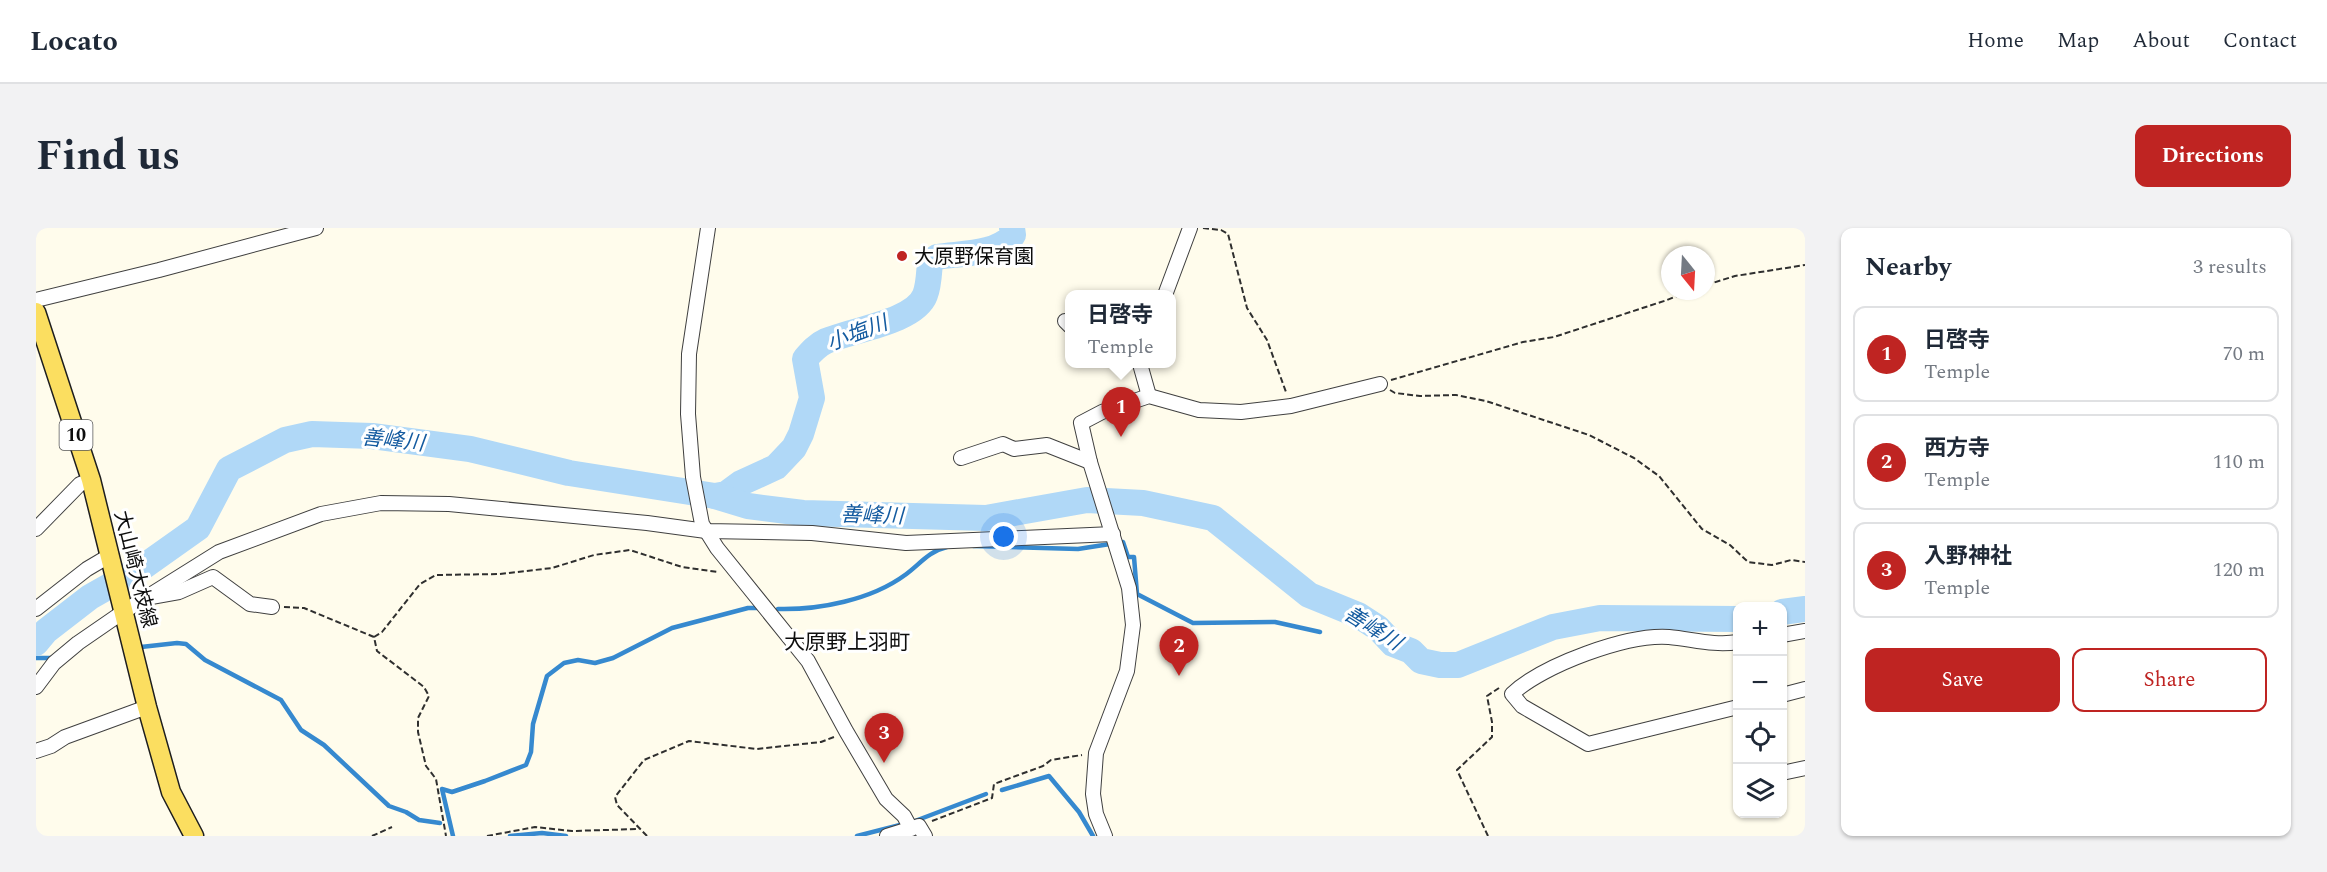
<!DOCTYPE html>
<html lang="en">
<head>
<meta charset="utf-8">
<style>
  body { margin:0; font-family:Spectral,"Noto Sans JP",serif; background:#f2f2f3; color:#1f2937 }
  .controls { position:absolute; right:18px; bottom:18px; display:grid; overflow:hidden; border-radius:12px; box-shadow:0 2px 4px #0004 }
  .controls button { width:54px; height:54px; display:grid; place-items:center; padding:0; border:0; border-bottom:2px solid #e0e1e3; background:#fff; color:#1f2937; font:30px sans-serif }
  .compass { position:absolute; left:1625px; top:18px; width:54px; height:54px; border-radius:50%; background:#fff; box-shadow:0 2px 4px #0004; rotate:162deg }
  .you { position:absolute; left:968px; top:309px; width:21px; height:21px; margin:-15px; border:4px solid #fff; border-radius:50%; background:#1a73e8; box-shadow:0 0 0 9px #1a73e833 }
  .badge { display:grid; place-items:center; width:39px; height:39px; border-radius:50%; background:#bf2422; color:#fff; font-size:20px; font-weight:700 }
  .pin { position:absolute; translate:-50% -50px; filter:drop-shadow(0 2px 3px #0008) }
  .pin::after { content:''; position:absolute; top:32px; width:21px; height:18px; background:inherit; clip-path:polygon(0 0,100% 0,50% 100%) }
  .popup { position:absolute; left:1029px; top:62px; width:111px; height:78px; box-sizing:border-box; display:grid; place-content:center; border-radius:12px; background:#fff; filter:drop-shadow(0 2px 4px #0005); font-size:20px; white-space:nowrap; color:#747a83 }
  .popup b { font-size:22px; color:#1f2937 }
  .popup::after { content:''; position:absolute; left:50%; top:100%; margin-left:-12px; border:12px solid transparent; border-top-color:#fff }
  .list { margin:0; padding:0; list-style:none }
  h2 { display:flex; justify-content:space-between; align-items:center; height:78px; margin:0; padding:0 24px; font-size:26px }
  h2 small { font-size:20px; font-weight:400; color:#747a83 }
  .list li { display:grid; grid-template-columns:39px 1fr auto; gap:18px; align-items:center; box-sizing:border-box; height:96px; margin:0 12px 12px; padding:0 12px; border:2px solid #e0e1e3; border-radius:12px }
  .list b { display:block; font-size:22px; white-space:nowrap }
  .list p { margin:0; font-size:20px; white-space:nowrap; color:#747a83 }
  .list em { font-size:20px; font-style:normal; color:#747a83 }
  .actions { display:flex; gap:12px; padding:18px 24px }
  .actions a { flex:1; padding:14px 0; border:2px solid #bf2422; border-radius:12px; text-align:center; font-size:21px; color:#bf2422 }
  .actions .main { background:#bf2422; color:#fff }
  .icon { flex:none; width:33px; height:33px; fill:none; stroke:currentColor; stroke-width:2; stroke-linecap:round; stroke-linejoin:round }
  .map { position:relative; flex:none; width:1769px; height:608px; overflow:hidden; border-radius:12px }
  header { display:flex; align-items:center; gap:36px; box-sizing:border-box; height:84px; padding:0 30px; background:#fff; border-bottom:2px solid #e0e1e3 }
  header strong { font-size:28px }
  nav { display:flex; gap:33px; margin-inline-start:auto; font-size:21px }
  .intro { display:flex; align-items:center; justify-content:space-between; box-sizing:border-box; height:144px; padding:0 36px }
  h1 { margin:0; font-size:42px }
  .button { padding:15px 27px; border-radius:12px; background:#bf2422; color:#fff; font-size:21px; font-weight:700 }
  main { display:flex; gap:36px; padding:0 36px }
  aside { flex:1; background:#fff; border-radius:12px; box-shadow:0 2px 4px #0004 }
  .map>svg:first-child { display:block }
</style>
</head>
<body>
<header>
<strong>Locato</strong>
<nav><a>Home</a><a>Map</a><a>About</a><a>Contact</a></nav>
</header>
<div class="intro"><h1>Find us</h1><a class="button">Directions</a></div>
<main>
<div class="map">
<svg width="1769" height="608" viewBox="0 0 1769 608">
  <rect width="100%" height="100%" fill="#fffcec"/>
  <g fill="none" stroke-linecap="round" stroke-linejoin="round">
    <g stroke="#3689cf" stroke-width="4.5">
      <polyline points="1087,314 1092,329 1098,329 1101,366 1157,395 1239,394 1284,404"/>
      <polyline points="937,318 1042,321 1074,316"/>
      <path d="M742,381C783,382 835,372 869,347C883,337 893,323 911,319"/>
      <polyline points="105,419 141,415 150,416 169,432 245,472 265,502 288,517 353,578 370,584 383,592 404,595"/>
      <polyline points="0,430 15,430"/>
      <polyline points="966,562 1013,548 1043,584 1057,608"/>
      <polyline points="879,593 950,566"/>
      <polyline points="417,608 406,561 416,564 449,553 490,537 495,524 497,496 511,448 528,435 542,432 559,435 577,430 636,400 712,380 725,380"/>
      <polyline points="474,608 506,605 530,608"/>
      <polyline points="821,608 864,597"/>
    </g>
    <g stroke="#b0d8f7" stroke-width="26">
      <path d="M679,268L690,266L705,255L740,239L758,220L765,206L776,170L769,131C775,124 781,117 790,113C815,102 879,94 889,67C893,57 893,44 894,34L901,29C925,25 961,27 977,7L976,0"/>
      <polyline points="1746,384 1769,381"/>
      <polyline points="0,415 10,403 54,369 107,339 162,300 193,241 249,212 276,206 336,208 434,221 533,245 679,268 712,278 767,285 950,290 1051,272 1107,275 1177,290 1273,367 1322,387 1342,400 1357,416 1375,423 1385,433 1404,437 1422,437 1517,399 1564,390 1702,391"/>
    </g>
    <defs>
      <g id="minor">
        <polyline points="672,0 653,126 652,186 657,249 666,296 681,320 772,433 810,503 850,571 868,588 875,601"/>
        <polyline points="1129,67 1154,0"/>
        <polyline points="0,72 123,42 280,0"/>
        <polyline points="1029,93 1034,98"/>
        <polyline points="1104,136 1113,168"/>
        <polyline points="925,230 967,216 978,221 1011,217 1054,234"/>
        <polyline points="0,301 44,256 55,252"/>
        <polyline points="115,369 143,364 177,349 214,376 236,379"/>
        <polyline points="0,381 51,341 73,328"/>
        <polyline points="1746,407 1769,403"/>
        <path d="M1702,414C1678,418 1656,411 1633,409C1591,406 1507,437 1476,466L1486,478L1552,516L1702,479"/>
        <polyline points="0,459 18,435 42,415 87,384 183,324 285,286 345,275 413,276 611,295 670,303 776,305 870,315 1077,306"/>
        <polyline points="1746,467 1769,461"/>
        <polyline points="0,523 15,518 29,509 111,479"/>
        <polyline points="1746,545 1769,540"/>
        <polyline points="851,608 883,598 889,608"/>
        <polyline points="1069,608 1060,586 1057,566 1060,525 1091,443 1097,397 1093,360 1054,234 1045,195 1066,184 1113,168 1163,182 1205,184 1255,178 1344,156"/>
      </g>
      <polyline id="major" points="0,84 55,252 111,479 135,564 158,608"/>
    </defs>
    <use href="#minor" stroke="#404040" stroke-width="16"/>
    <use href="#major" stroke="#1e1e1e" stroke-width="21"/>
    <g stroke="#2f2f2f" stroke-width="2" stroke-dasharray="6 3" stroke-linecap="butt">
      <polyline points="1167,0 1185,2 1192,6 1211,80 1231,112 1250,164"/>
      <polyline points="1670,57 1699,48 1769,37"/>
      <polyline points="1355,152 1487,114 1518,109 1631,72 1653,63"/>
      <polyline points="1354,162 1359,165 1384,168 1420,167 1450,173 1553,207 1598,230 1623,248 1666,301 1694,317 1712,334 1736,337 1755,332 1769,334"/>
      <polyline points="248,379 268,380 338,409 341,423 388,459 393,468 382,490 382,504 390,538 400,551 410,608"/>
      <polyline points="338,409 346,404 384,356 400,347 464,346 516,340 558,327 594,322 646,339 682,344"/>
      <polyline points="896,593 956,570 958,556 1007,538 1015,532 1046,527"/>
      <polyline points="336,608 356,599"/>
      <polyline points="451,608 499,599 536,603 603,601"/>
      <polyline points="611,608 581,577 579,569 608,532 653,513 721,521 785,514 798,509"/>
      <polyline points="1452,608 1421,542 1456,509 1456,494 1451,468 1463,460"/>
    </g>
    <use href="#minor" stroke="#fff" stroke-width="14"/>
    <use href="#major" stroke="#fbde60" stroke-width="18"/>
  </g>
  <circle fill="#bf2422" stroke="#fff" stroke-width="2" cx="866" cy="28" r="6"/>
  <g text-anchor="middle" stroke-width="6" stroke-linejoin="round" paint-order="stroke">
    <rect fill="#fff" stroke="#565656" stroke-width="1.5" x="23.5" y="192" width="33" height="30" rx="4.5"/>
    <g font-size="18" font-weight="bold" fill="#0d0d0d">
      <text x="40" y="213">10</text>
    </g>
    <g font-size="20" fill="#0d0d0d" stroke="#fff" text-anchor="start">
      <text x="878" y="35">大原野保育園</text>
    </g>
    <g font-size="20" fill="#0d0d0d" stroke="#fff">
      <text transform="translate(100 341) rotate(76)" y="7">大山崎大枝線</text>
    </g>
    <g font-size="21" font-style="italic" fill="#145ba0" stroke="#fff">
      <text transform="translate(821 105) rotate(-21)" y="7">小塩川</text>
      <text transform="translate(357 212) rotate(6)" y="7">善峰川</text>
      <text transform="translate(836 287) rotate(2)" y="7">善峰川</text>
      <text transform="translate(1337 400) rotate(32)" y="7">善峰川</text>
    </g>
    <g font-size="21" fill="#0d0d0d" stroke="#fff">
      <text x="811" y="421">大原野上羽町</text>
    </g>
  </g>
</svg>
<div class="controls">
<button>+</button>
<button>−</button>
<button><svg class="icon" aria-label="locate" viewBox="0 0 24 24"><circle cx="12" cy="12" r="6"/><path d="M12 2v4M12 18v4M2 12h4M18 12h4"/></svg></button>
<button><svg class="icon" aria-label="layers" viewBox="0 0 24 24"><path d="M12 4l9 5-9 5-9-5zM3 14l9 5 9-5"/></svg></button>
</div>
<svg class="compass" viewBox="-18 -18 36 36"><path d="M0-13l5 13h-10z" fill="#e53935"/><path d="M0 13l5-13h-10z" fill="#747a83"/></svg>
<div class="you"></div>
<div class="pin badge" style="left:1085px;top:209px">1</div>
<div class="popup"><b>日啓寺</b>Temple</div>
<div class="pin badge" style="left:1143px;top:448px">2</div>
<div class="pin badge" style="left:848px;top:535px">3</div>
</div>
<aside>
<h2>Nearby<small>3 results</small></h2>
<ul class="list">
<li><span class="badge">1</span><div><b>日啓寺</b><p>Temple</p></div><em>70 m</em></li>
<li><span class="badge">2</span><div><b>西方寺</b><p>Temple</p></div><em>110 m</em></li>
<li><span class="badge">3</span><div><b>入野神社</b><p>Temple</p></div><em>120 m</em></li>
</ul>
<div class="actions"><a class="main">Save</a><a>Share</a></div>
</aside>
</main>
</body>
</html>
